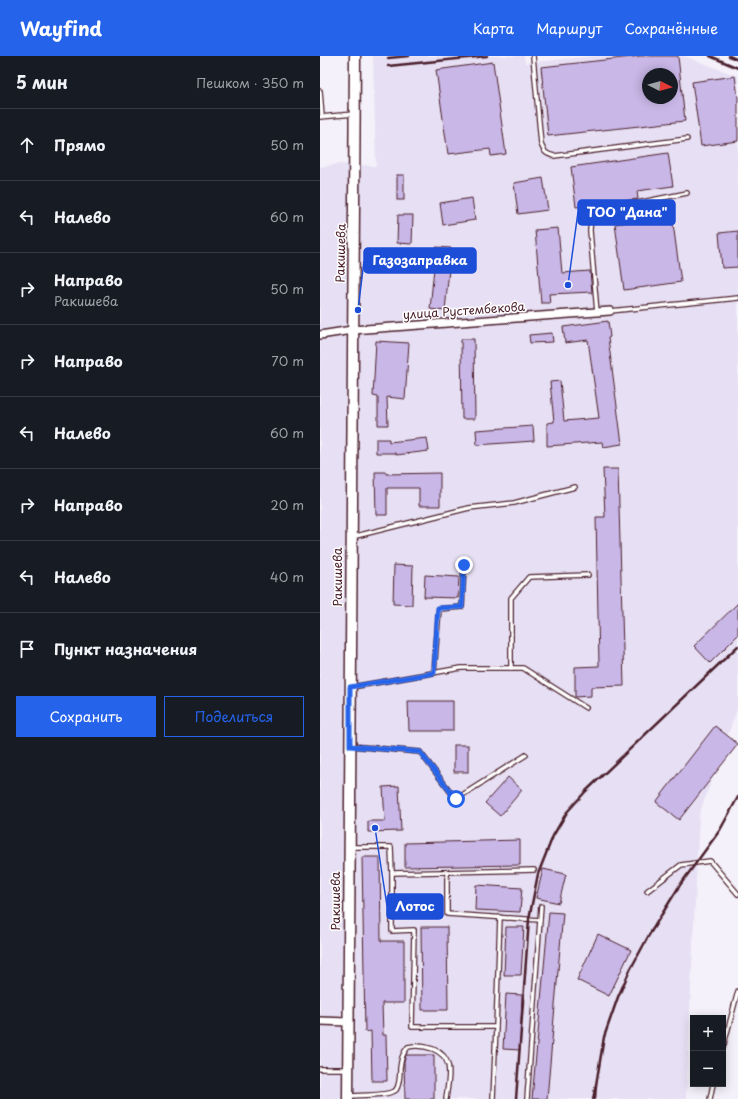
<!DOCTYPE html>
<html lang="ru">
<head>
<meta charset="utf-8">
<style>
  body { margin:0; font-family:"Playpen Sans",sans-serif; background:#242831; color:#f1f3f6 }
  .controls { position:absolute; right:12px; bottom:12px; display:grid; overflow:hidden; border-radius:0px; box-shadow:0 2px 10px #0003 }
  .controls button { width:36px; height:36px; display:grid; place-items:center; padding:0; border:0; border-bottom:1px solid #363941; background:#171b24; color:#f1f3f6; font:20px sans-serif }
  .compass { position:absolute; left:322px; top:12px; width:36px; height:36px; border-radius:50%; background:#171b24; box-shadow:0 2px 10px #0003; rotate:95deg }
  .stop { position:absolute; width:12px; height:12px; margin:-9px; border:3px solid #2563eb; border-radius:50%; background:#fff }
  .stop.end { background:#2563eb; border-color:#fff; box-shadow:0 1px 4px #0008 }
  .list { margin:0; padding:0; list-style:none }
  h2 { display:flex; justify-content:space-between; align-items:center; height:52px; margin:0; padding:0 16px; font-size:17px }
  h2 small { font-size:13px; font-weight:400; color:#9ea1a6 }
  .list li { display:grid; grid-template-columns:26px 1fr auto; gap:12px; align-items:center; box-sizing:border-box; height:72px; padding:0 16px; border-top:1px solid #363941 }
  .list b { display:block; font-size:15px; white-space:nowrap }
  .list p { margin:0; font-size:13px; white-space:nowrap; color:#9ea1a6 }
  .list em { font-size:13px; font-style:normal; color:#9ea1a6 }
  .actions { display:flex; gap:8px; padding:12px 16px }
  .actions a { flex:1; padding:9px 0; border:1px solid #2563eb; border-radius:0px; text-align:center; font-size:14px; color:#2563eb }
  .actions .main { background:#2563eb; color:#fff }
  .icon { flex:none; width:22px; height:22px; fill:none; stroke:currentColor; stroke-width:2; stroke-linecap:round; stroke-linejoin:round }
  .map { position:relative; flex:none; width:418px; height:1043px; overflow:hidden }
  header { display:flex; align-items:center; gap:24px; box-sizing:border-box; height:56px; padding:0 20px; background:#2563eb; color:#fff }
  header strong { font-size:19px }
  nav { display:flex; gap:22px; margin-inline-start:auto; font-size:14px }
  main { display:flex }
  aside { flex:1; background:#171b24 }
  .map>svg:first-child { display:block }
</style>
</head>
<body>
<header>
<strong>Wayfind</strong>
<nav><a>Карта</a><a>Маршрут</a><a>Сохранённые</a></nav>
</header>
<main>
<aside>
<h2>5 мин<small>Пешком · 350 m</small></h2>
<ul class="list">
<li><svg class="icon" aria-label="ahead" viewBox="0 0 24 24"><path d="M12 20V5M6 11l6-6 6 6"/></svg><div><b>Прямо</b></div><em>50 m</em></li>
<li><svg class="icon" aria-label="left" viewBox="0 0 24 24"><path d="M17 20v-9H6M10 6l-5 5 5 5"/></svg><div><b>Налево</b></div><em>60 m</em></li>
<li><svg class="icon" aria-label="right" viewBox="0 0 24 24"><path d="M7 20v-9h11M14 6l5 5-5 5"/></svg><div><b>Направо</b><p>Ракишева</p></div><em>50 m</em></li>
<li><svg class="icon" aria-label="right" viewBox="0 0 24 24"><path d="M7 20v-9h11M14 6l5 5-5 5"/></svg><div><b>Направо</b></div><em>70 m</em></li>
<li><svg class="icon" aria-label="left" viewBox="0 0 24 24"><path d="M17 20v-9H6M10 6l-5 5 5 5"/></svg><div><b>Налево</b></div><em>60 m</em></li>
<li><svg class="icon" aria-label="right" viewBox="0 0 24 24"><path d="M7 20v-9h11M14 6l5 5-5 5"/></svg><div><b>Направо</b></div><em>20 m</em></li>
<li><svg class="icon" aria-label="left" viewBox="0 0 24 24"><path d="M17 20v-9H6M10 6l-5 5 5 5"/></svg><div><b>Налево</b></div><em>40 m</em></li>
<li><svg class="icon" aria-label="arrive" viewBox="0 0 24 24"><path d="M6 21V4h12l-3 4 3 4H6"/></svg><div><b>Пункт назначения</b></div></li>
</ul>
<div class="actions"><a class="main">Сохранить</a><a>Поделиться</a></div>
</aside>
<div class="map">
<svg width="418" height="1043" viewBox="0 0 418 1043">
  <rect width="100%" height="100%" fill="#f4f1fa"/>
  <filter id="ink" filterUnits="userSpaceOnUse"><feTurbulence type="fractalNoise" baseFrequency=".025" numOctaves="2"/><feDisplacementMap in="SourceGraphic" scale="8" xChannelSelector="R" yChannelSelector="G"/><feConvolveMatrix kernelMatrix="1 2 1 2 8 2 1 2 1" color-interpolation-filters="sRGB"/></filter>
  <g filter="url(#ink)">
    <path fill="#e7e0f4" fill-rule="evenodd" d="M53,0H204L205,7L274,0H364L418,20V651L379,759L366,1043H0V111L17,108L56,110ZM328,18H352V42H328Z"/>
    <g fill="#c9b7e7" stroke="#4a1f2b" fill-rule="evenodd">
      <path d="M321,0H358L365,65L228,80L221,11ZM328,18H352V42H328Z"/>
      <polygon points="173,6 186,98 171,100 170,93 128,98 116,14"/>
      <polygon points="415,20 418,41 418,85 381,90 372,26"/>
      <polygon points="348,97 353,130 317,135 318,143 256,151 251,111"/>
      <rect x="77" y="119" width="7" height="25"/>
      <polygon points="223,122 228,154 198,158 194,127"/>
      <polygon points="152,142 155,164 123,169 120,147"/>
      <polygon points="78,159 93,159 92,188 77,187"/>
      <polygon points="352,160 361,226 304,234 295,168"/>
      <polygon points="238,172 242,217 270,215 272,236 229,238 230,247 221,247 215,174"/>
      <polygon points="418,175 418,211 402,212 399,177"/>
      <polygon points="116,191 131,192 125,255 110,253"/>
      <polygon points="288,265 290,281 288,282 302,388 283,391 282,386 227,390 227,367 234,366 230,326 240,325 244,365 279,362 268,284 245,287 243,271"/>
      <polygon points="232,277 233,286 210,287 209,279"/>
      <polygon points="141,283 154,283 155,363 142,363"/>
      <polygon points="56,285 89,287 85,343 67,341 68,369 58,369 58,341 53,340"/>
      <polygon points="213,370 214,385 157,389 156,374"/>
      <polygon points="107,382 109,395 76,399 75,397 56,397 56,383 69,383 69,386"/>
      <polygon points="283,413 298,413 304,630 271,631 271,640 255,641 255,611 279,610 276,461 285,461"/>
      <polygon points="55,416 66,416 66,418 120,417 120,450 99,450 99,432 67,432 67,459 56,459"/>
      <polygon points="74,509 93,510 92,549 73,548"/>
      <polygon points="105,519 139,521 138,542 104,541"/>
      <polygon points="418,547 418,579 390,607 374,590"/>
      <polygon points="88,645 133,645 133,675 89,675"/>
      <polygon points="395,670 418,688 359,764 336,746"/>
      <rect x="134" y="689" width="14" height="27"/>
      <polygon points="188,721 202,734 180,760 165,747"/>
      <polygon points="79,730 81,775 48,776 48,765 65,765 63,731"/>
      <polygon points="200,784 200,809 85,811 85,787"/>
      <polygon points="42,801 60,801 61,885 84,885 84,947 62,947 63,979 66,979 67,1025 52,1025 51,975 45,976"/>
      <polygon points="223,813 246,818 239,847 216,842"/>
      <polygon points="156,829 202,832 200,856 155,854"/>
      <polygon points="229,856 243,857 227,1043 212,1043"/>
      <polygon points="101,871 127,871 128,954 102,954"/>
      <polygon points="186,871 204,871 201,919 184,919"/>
      <polygon points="278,878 311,894 289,940 257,924"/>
      <polygon points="186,938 202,939 200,994 183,993"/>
      <polygon points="86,999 114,999 114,1043 85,1043 84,1006"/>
    </g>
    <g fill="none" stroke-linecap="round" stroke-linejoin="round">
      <defs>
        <g id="lane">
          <path d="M213,0L221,88C224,96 226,98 234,100L367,83"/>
          <polyline points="0,35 2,60"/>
          <polyline points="0,61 34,58"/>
          <polyline points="290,255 418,242"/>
          <path d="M277,256L270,175C270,165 273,159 282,154L367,137"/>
          <polyline points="32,481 149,452 194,447 255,431"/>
          <polyline points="191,612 191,542 209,521 268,519"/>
          <polyline points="114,617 119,553 142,551 144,509"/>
          <polyline points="32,631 141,612 203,612 266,652"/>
          <polyline points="31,690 100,696 136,743 206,699"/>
          <polyline points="31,791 71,791 72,817 214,814"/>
          <polyline points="127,816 127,858 220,864"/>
          <polyline points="72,817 72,875 94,874 92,971 176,971 173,1043"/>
          <polyline points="327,835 361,809 390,805 418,838"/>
          <polyline points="176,971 180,861"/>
          <polyline points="403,992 418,935"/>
          <polyline points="0,1013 27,1013"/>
          <path d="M29,1040C38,1039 70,1040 76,1034C80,1028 80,1018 80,1012C81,1004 82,998 88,991C97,989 104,990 113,993C136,1002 128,1024 126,1043"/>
          <polyline points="207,1043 221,850"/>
          <polyline points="390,1043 393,1028"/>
        </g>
        <g id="street">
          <polyline points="0,279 32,274 290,255"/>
          <polyline points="0,965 29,966"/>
        </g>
        <polyline id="secondary" points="28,1043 35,0"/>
      </defs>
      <use href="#lane" stroke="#4a1f2b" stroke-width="6"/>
      <use href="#street" stroke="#4a1f2b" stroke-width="10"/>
      <use href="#secondary" stroke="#4a1f2b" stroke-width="13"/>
      <use href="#lane" stroke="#fff" stroke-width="3.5"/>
      <use href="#street" stroke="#fff" stroke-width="7"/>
      <use href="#secondary" stroke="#fff" stroke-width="10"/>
      <g stroke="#4a1f2b" stroke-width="2.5">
        <polyline points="390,0 418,12"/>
        <polyline points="409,0 418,4"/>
        <polyline points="68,2 89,0"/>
        <polyline points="68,10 167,0"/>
        <polyline points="276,1029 284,981 298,941 310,914 329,879 360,829 400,774 418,741"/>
        <polyline points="196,1043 209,863 218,818 233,780 247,756 266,735 418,590"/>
        <polyline points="273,1043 276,1029 275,1043"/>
      </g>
    </g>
  </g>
  <g fill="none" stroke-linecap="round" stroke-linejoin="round" filter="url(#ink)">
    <polyline stroke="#2563eb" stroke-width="5" points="136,743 100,696 30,690 30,631 114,617 118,552 142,551 144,509"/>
  </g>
  <g text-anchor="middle" stroke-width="3" stroke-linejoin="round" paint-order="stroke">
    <g font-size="12" fill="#4a1f2b" stroke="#fff">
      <text transform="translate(21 197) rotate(-89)" y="4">Ракишева</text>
      <text transform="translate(144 255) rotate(-4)" y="4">улица Рустембекова</text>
      <text transform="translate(18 521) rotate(-90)" y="4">Ракишева</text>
      <text transform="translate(16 845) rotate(-90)" y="4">Ракишева</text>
    </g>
  </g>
  <path fill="none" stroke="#1d4ed8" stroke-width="1.5" d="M248 229L258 156M38 254L44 205M55 772L67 850"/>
  <g fill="#1d4ed8" stroke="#fff" stroke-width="1.5">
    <circle cx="248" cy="229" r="4"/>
    <circle cx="38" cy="254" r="4"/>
    <circle cx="55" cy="772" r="4"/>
  </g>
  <g fill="#1d4ed8" stroke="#1d4ed8" stroke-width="1.5">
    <rect x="258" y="144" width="97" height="25" rx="4"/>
    <rect x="44" y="192" width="112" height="25" rx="4"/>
    <rect x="67" y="838" width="56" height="25" rx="4"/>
  </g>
  <g font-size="13" text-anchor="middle" font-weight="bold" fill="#fff">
    <text x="307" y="161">ТОО "Дана"</text>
    <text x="100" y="209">Газозаправка</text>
    <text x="95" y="855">Лотос</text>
  </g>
</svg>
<div class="controls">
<button>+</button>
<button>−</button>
</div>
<svg class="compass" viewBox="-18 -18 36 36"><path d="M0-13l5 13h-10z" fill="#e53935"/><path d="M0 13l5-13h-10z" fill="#9ea1a6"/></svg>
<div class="stop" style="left:136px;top:743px"></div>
<div class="stop end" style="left:144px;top:509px"></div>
</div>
</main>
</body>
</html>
